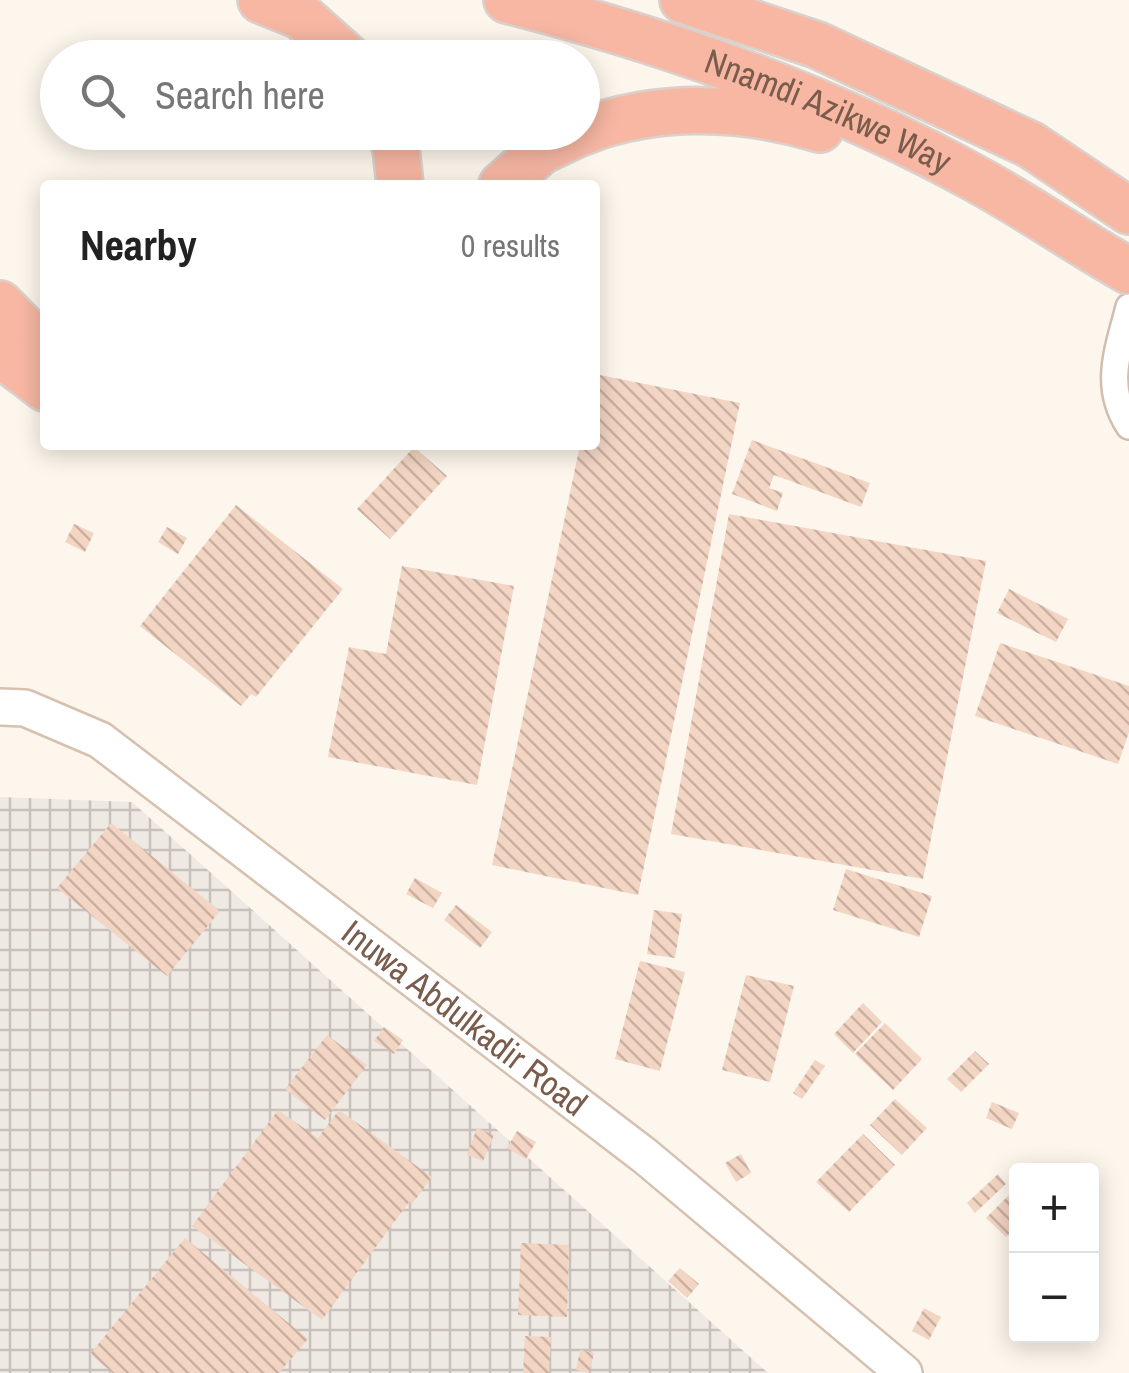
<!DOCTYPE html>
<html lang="en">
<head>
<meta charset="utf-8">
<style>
  body { margin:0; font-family:"Archivo Narrow",sans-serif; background:#f6f6f6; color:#222 }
  .controls { position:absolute; right:30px; bottom:30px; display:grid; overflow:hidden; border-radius:10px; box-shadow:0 5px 25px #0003 }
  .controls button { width:90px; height:90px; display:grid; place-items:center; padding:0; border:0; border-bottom:2px solid #e0e0e0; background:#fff; color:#222; font:50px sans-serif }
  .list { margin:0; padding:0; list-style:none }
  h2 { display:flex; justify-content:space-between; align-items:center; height:130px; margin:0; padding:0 40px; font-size:42px }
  h2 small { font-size:32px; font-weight:400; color:#767676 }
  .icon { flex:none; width:55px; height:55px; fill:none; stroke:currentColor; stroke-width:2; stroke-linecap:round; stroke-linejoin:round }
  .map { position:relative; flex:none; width:1129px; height:1373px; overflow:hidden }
  .search { position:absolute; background:#fff; box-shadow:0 5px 25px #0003; left:40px; top:40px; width:560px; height:110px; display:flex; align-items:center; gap:25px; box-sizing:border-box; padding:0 35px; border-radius:55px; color:#767676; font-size:38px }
  .panel { position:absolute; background:#fff; box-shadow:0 5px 25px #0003; left:40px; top:180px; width:560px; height:270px; border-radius:10px }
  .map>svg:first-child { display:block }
</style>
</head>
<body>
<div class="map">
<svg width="1129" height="1373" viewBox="0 0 1129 1373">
  <defs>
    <pattern id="industrial-grid" width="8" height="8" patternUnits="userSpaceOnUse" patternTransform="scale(2.5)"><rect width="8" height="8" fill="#efe9e4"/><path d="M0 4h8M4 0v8" fill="none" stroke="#c7c0bb"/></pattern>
    <pattern id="building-back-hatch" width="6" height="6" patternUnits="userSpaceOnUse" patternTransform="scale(2.5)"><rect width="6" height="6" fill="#f3d5c3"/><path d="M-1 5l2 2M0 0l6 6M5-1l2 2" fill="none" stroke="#cab0a1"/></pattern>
  </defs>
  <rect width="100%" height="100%" fill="#fdf6ec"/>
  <polygon fill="url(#industrial-grid)" points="0,797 132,802 768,1373 0,1373"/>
  <g fill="url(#building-back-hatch)">
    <polygon points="595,374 740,403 638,895 492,865 580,445 595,445"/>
    <polygon points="752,440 870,483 861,507 774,475 769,488 783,493 777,511 732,494"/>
    <polygon points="414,447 447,476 390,539 357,509"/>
    <polygon points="236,505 343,589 256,697 251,694 241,706 140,626"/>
    <polygon points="729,514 986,561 923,879 671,834"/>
    <polygon points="74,524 94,533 85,552 65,542"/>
    <polygon points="167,527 187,538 178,554 158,542"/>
    <polygon points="402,566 514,586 477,785 328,757 349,647 386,654"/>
    <polygon points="1009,589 1068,619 1056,642 997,613"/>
    <polygon points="1000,643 1129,686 1129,732 1118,764 975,716"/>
    <polygon points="111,823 220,911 167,976 57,888"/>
    <polygon points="846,869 932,896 919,937 833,910"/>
    <polygon points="415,878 442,893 433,908 406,894"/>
    <polygon points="456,905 492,932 480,948 444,920"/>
    <polygon points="654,910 682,914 675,958 647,954"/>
    <polygon points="640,961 685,972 660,1071 615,1059"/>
    <polygon points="746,975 794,986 770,1082 722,1070"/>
    <polygon points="863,1003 882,1022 853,1053 834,1034"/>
    <polygon points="885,1023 922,1059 893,1090 855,1054"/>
    <polygon points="384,1027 403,1040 394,1054 374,1041"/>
    <polygon points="327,1035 367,1065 325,1120 285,1089"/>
    <polygon points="975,1051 989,1064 961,1092 947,1079"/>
    <polygon points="815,1060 825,1066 802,1099 793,1093"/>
    <polygon points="895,1099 927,1128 902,1155 870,1125"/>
    <polygon points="992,1102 1019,1113 1012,1129 986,1118"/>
    <polygon points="278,1110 318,1138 339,1110 432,1177 412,1204 409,1202 322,1320 192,1226"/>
    <polygon points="477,1128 494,1135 483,1161 467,1155"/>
    <polygon points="517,1131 536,1142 526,1159 507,1148"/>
    <polygon points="863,1134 895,1165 849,1212 816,1182"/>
    <polygon points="741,1154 751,1173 736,1182 725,1163"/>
    <polygon points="998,1174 1006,1184 975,1213 967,1203"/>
    <polygon points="1010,1194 1016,1201 1016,1227 1006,1237 986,1218"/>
    <polygon points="185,1238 308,1339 279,1373 113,1373 90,1354"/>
    <polygon points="521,1243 569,1245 567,1317 518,1315"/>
    <polygon points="680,1268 699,1284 687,1298 668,1281"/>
    <polygon points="924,1308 941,1317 929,1340 912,1331"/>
    <polygon points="525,1336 551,1337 549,1373 523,1373"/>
    <polygon points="580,1350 594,1353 589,1373 576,1370"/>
  </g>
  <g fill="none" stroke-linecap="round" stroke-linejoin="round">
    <defs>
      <path id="street" d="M1129,307C1118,350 1103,386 1129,426"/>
      <g id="secondary">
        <path id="s1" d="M0,707L25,708L100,740L645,1156L904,1373"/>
      </g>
      <g id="highway">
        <polyline points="261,0 301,16 348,58"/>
        <path id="s2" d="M507,0C668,41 832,99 978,180C1029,208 1078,242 1129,271"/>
        <polyline points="683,0 817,45 1031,145 1129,211"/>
        <polyline points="390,132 396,148 400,185"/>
        <path d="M582,132C657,102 744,106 820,129"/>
        <polyline points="502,185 541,151 581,132"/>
        <polyline points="0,304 45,350"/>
        <polyline points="0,350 16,366 45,388"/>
      </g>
    </defs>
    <use href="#street" stroke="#d1beb0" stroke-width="30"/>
    <use href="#secondary" stroke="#d6c0b0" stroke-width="40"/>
    <use href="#highway" stroke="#dad1cd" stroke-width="50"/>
    <use href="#street" stroke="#fff" stroke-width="25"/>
    <use href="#secondary" stroke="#fff" stroke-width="35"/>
    <use href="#highway" stroke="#f7b7a3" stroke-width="45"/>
  </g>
  <g text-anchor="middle" stroke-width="10" stroke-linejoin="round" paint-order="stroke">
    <g font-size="35" fill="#7a5c4d" stroke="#fffaf3">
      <text dy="12" stroke="none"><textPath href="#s2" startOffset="340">Nnamdi Azikwe Way</textPath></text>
      <text dy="12" stroke="none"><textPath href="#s1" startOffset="565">Inuwa Abdulkadir Road</textPath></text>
    </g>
  </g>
</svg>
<div class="controls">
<button>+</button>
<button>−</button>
</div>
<div class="search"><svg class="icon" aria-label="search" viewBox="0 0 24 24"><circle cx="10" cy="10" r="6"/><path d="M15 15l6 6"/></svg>Search here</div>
<section class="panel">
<h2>Nearby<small>0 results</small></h2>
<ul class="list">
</ul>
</section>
</div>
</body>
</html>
